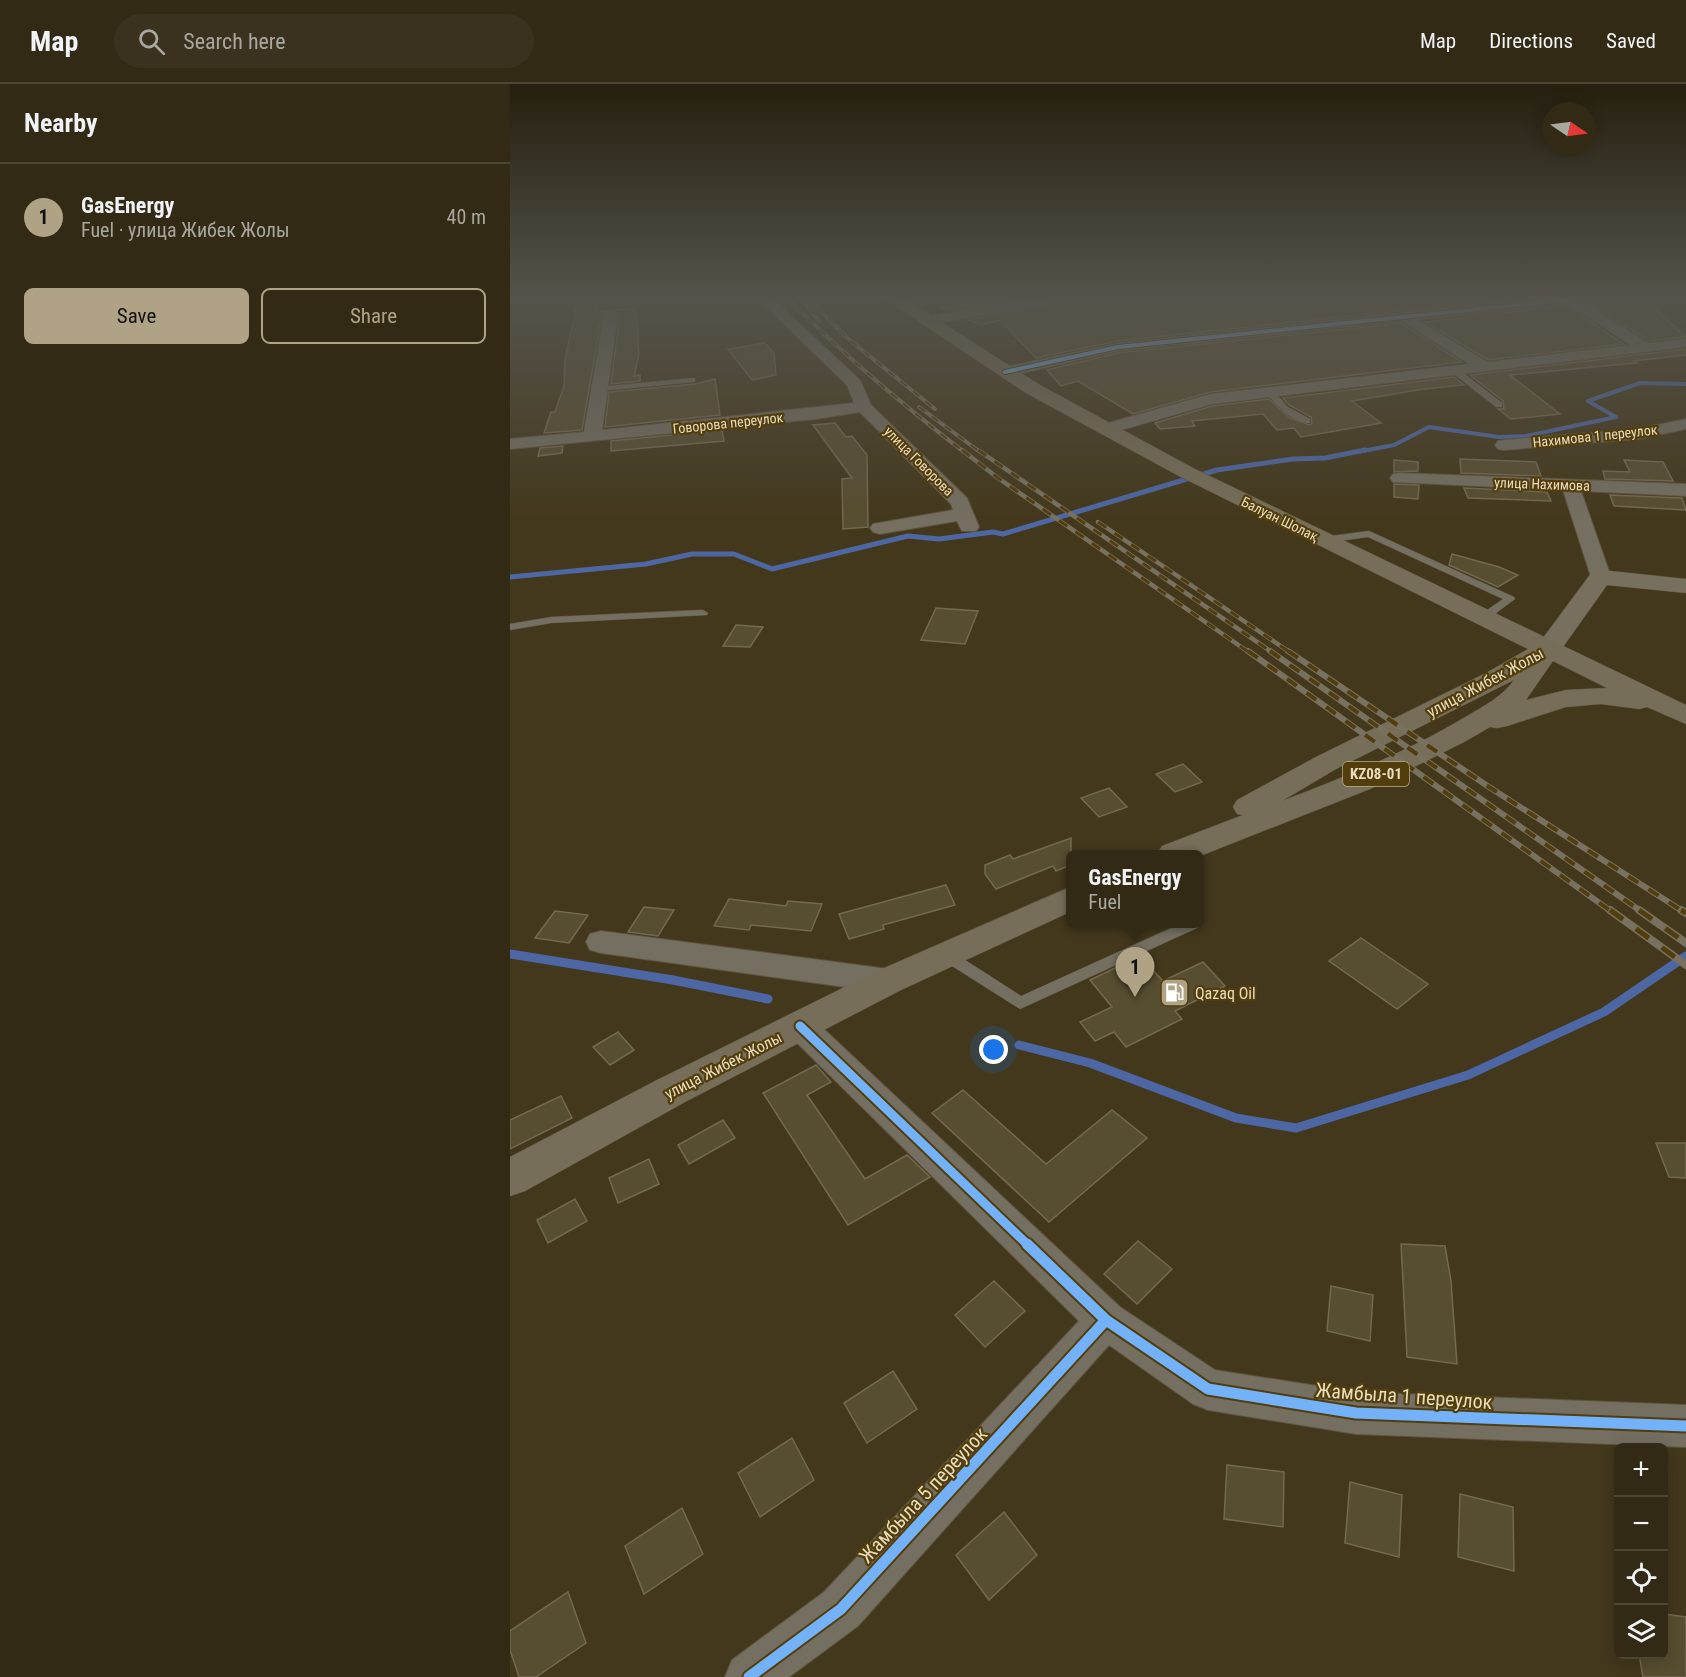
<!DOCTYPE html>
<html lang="en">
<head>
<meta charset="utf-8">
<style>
  body { margin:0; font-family:"Roboto Condensed",sans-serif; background:#3a321e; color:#f1f3f6 }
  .controls { position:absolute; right:18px; bottom:18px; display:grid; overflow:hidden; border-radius:9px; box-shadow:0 3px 15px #0003 }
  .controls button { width:54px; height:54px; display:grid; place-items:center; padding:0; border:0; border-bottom:2px solid #4d4634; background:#322a15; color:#f1f3f6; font:30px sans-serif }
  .compass { position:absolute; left:1032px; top:18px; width:54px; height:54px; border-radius:50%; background:#322a15; box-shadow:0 3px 15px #0003; rotate:103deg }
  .you { position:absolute; left:484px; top:966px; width:21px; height:21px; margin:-15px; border:4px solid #fff; border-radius:50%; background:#1a73e8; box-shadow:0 0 0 9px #1a73e833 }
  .badge { display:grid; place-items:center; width:39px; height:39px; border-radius:50%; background:#b0a385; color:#111; font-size:20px; font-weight:700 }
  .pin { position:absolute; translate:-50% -50px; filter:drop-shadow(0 2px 3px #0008) }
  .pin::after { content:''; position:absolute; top:32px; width:21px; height:18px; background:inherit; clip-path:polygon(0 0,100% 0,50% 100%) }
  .popup { position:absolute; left:556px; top:766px; width:138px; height:78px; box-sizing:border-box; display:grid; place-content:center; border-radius:9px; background:#322a15; filter:drop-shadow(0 2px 4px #0005); font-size:20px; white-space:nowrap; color:#a8a7a0 }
  .popup b { font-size:22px; color:#f1f3f6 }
  .popup::after { content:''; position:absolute; left:50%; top:100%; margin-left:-12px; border:12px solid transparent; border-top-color:#322a15 }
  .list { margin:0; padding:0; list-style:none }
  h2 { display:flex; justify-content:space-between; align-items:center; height:78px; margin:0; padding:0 24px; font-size:26px }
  h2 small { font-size:20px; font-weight:400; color:#a8a7a0 }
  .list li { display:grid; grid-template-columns:39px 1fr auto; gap:18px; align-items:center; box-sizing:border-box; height:108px; padding:0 24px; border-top:2px solid #4d4634 }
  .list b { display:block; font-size:22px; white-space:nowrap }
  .list p { margin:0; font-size:20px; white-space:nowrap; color:#a8a7a0 }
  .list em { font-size:20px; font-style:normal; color:#a8a7a0 }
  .actions { display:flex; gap:12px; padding:18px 24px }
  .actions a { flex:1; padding:14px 0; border:2px solid #b0a385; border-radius:9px; text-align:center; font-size:21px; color:#b0a385 }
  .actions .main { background:#b0a385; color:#111 }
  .icon { flex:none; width:33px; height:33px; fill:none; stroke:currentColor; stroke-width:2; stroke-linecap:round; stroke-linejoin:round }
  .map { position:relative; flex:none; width:1176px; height:1593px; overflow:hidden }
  header { display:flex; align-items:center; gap:36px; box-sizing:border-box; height:84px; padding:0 30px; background:#322a15; border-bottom:2px solid #4d4634 }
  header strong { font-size:28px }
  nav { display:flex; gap:33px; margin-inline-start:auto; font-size:21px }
  .search { width:420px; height:54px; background:#3a321e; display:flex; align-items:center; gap:15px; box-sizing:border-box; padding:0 21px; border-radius:33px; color:#a8a7a0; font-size:22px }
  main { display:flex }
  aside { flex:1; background:#322a15 }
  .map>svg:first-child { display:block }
</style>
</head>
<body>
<header>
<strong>Map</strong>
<div class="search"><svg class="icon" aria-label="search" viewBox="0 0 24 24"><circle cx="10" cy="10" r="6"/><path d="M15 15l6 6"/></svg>Search here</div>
<nav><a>Map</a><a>Directions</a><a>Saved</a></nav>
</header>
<main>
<aside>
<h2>Nearby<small></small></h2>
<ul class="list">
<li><span class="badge">1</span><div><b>GasEnergy</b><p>Fuel · улица Жибек Жолы</p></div><em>40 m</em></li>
</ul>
<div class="actions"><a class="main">Save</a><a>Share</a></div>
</aside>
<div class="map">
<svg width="1176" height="1593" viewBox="0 0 1176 1593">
  <rect width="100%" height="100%" fill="#43381c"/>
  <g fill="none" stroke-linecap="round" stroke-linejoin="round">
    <polyline stroke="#4d67a5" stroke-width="4" points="847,368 884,361 919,343 989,353 1016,352 1106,333 1078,317 1130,299 1176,300"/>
    <polyline stroke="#4d67a5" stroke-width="5" points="0,493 136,480 182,470 224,470 262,485 398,452 429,455 483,448 493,450 707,386 783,375 815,374 855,366"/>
    <g stroke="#4d67a5" stroke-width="9">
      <polyline points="0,870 163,896 258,915"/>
      <polyline points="509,961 580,979 726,1034 786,1044 958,991 1094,928 1176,872"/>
    </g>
  </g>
  <g fill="#574d30" stroke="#736951" stroke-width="1.5">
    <polygon points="496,212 502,215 438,227 432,224"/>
    <polygon points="743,212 896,212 896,220 982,212 1027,212 608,257 526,274 490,236 472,241 458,236 558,216 614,213 677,216"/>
    <polygon points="89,213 85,228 95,227 92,230 72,346 34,349 41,328 45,328 54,302 55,275 68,214"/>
    <polygon points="1135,215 1176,253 1139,257 1080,220"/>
    <polygon points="1056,222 1114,260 978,276 915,238"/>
    <polygon points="126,225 129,271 124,292 130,291 130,297 101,300 110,230 106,226"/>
    <polygon points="891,239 952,278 701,308 623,330 568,297 551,302 537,286 608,269"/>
    <polygon points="255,259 264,270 266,291 242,296 218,265"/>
    <polygon points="1176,265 1176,271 1124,277 1127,279 1000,291 1050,330 1001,335 988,325 994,325 993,317 960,291"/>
    <polygon points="944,293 954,301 914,305 842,317 871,339 791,353 784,344 767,346 753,330 682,337 685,342 650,345 645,339 702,322 759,315 780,334 800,341 802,339 801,333 779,321 773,314"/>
    <polygon points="205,295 210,331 95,343 99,308 185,300"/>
    <polygon points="325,339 336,353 342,352 357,371 358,443 333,445 332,395 342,394 303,341"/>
    <polygon points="212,346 214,357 101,367 101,357"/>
    <polygon points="53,362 52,369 28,372 30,364"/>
    <polygon points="950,375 1026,378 1031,392 951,389"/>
    <polygon points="884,376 908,378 908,387 884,388"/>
    <polygon points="1114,376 1153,378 1163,397 1095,395 1093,387 1120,388"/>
    <polygon points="884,400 909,401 908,415 884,413"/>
    <polygon points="954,404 1037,408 1041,417 958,414"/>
    <polygon points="1100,411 1172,414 1176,426 1104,422"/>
    <polygon points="942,470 989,483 1008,491 988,503 939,481"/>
    <polygon points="426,524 468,527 455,560 411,556"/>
    <polygon points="226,541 253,543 240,563 213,562"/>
    <polygon points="673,680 692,698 665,708 646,690"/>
    <polygon points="599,704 617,723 589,733 571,714"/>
    <polygon points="561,754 561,781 546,787 543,782 486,805 475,790 475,781 500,771 503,775"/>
    <polygon points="436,801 445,821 373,841 374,845 339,855 329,830"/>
    <polygon points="219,815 276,822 278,817 312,820 301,847 241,841 239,846 204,842"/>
    <polygon points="134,823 164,826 148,852 118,848"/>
    <polygon points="45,827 78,831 59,859 25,854"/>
    <polygon points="851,854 918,900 887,925 819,877"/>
    <polygon points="630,872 653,897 693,878 715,902 665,927 672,935 616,963 604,948 585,957 570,938 602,923 580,896"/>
    <polygon points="108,948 124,966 100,981 83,963"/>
    <polygon points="306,981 321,998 297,1011 355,1095 397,1071 420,1093 338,1141 253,1009"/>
    <polygon points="453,1006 536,1080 602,1026 637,1054 539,1138 422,1029"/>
    <polygon points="51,1012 62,1034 0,1065 0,1036"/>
    <polygon points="213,1036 225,1054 179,1080 168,1061"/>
    <polygon points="1146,1059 1176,1059 1176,1094 1159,1093"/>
    <polygon points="139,1075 149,1100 108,1119 99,1094"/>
    <polygon points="65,1115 77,1137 38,1159 27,1136"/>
    <polygon points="628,1157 662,1185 627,1220 594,1190"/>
    <polygon points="891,1160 935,1162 941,1197 947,1280 897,1273"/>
    <polygon points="484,1197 515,1227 475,1263 445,1231"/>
    <polygon points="821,1202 863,1211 860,1257 817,1247"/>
    <polygon points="383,1287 407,1325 357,1359 334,1319"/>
    <polygon points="282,1354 304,1396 250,1433 228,1389"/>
    <polygon points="717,1381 774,1388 773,1443 714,1435"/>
    <polygon points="840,1398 892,1411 889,1473 835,1459"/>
    <polygon points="950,1410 1003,1423 1004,1487 948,1473"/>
    <polygon points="172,1424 193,1470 134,1510 115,1462"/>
    <polygon points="494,1428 527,1471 479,1516 446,1471"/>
    <polygon points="58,1508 76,1559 26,1593 9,1593 0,1566 0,1547"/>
    <polygon points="1154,1530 1176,1533 1176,1593 1133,1593 1129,1570 1154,1570"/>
  </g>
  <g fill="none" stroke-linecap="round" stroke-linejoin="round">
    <defs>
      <g id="lane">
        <polygon points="940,283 946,283 992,319 992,323 986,323 940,287"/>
        <polygon points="182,294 185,294 185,298 89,307 85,305 89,303"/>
        <path d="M756,305H762L778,323L800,335V339C782,339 767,321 756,309Z"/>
        <polygon points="859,447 1004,513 1005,515 978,535 970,535 970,531 993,515 858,453 814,459 809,456 814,453"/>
        <polygon points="193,526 198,529 197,531 41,539 0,546 0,540 41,533"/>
        <polygon points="670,840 689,840 687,844 510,925 431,875 429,871 431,867 441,867 511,912"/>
      </g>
      <g id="street">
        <polygon points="245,212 260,212 350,296 361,321 457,414 469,443 466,447 452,447 447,437 370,450 363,448 360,444 363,440 443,426 441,420 350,328 306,335 0,365 0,355 74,348 94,230 101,226 108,230 92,346 344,319 337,301"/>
        <polygon points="532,212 561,212 554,216 417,241 410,237 417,233"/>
        <path d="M1047,212H1098L1091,216L1073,218L1138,259L1176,255V263L702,320L597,350L591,349L589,345L591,341L701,310L959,280L892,237L608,267L495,293L487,288L495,283L608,259ZM1057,220L1121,261L977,278L908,236Z"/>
        <polygon points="1176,335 1176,345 1128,355 994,366 988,365 985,361 988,357 994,356 1128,345"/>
        <polygon points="889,389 1176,400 1176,412 1071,407 1101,493 1098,497 1091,499 1084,497 1081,493 1053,406 883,398 880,394 883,390"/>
        <polygon points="91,847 378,885 389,889 394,897 389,905 378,909 91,869 80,866 76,858 80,850"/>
        <polygon points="290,930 301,933 610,1223 705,1286 846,1308 1176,1321 1176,1363 846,1350 698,1326 683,1320 599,1261 348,1542 279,1593 215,1593 222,1576 314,1508 569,1237 279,951 274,942 279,933"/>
      </g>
      <polygon id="secondary" points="1091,486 1176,495 1176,509 1097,501 1048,570 1039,572 1030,570 1026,564 1030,558 1082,488"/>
      <g id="primary">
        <path d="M371,212H390L530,301L683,384L1176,621V640L1137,623L1129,625L1091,620L1056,623L997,642L987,644L980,643L956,657L860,705L690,772L647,770L652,762L733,731L727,730L723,723L727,716L806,673L976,589L1018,565L669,392L516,309ZM1043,577L1097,604L1056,606L1016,616ZM1004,596C993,612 974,622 957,632C899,667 835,693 772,717L826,685Z"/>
        <polygon points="560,803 560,828 391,906 175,1018 15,1107 0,1112 0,1073 147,996 365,888"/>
      </g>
    </defs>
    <use href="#lane" stroke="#5e543c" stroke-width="1"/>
    <use href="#street" stroke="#5e543c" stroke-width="2"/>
    <use href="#secondary" stroke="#5e543c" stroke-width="1"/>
    <use href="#primary" stroke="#5e543c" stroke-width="1"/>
    <use href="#lane" fill="#756f62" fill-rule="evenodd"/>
    <use href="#street" fill="#756f62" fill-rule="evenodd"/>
    <use href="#secondary" fill="#78705f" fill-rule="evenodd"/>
    <use href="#primary" fill="#766e59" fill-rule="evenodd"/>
    <defs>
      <g id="rail-far3">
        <path d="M275,212C332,269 390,319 454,368"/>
        <polyline points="288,212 309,237"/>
        <polyline points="307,223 336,253 425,325"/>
        <polyline points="409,323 470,368"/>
      </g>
      <g id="rail-far2">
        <polyline points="452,366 488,394 740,569"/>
        <polyline points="468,366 763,569"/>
        <polyline points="588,438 781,569"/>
      </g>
      <g id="rail-far1">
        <polyline points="738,567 1102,828"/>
        <polyline points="760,567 1132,828"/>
        <polyline points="778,567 979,703 1174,828"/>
      </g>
      <g id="rail">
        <polyline points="1100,826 1176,881"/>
        <polyline points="1129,826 1176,859"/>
        <polyline points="1171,826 1176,829"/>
      </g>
    </defs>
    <use href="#rail-far3" stroke="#787160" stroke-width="4"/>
    <use href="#rail-far2" stroke="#787160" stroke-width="4.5"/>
    <use href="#rail-far1" stroke="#787160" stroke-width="6"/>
    <use href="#rail" stroke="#787160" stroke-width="8"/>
    <use href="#rail-far3" stroke="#523e0d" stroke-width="2" stroke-dasharray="8" stroke-linecap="butt"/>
    <use href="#rail-far2" stroke="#523e0d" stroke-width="3" stroke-dasharray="10" stroke-linecap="butt"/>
    <use href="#rail-far1" stroke="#523e0d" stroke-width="4" stroke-dasharray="12" stroke-linecap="butt"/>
    <use href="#rail" stroke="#523e0d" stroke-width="5" stroke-dasharray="16" stroke-linecap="butt"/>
    <defs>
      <polyline id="cycleway-far2" points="495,288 608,263 1091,212"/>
      <polyline id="cycleway-far1" points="290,942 519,1162"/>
      <g id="cycleway">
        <polyline points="517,1160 596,1236 698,1305 846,1329 1176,1342"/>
        <polyline points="239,1593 331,1525 596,1236"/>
      </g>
    </defs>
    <use href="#cycleway-far2" stroke="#523e0d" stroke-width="6"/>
    <use href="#cycleway-far1" stroke="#523e0d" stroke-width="13"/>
    <use href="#cycleway" stroke="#523e0d" stroke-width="15"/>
    <use href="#cycleway-far2" stroke="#73b2f8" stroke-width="4"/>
    <use href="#cycleway-far1" stroke="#73b2f8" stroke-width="9"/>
    <use href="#cycleway" stroke="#73b2f8" stroke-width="11"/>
  </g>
  <linearGradient id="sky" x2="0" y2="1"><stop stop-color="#251f0f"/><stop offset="0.49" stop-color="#55534b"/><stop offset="1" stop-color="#55534b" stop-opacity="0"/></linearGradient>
  <rect width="1176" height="435" fill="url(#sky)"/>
  <defs>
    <symbol id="fuel-square" viewBox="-11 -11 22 22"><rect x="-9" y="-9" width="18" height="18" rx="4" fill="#b0a385" stroke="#523e0d"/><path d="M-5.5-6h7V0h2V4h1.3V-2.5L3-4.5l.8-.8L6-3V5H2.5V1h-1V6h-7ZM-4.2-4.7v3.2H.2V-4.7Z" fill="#fff"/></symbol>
  </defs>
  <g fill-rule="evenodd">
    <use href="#fuel-square" x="648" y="892" width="33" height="33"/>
  </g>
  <g text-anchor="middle" stroke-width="4.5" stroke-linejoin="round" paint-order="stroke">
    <g font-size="14" fill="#eadcbd" stroke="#523e0d">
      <text transform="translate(218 339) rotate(-6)" y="5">Говорова переулок</text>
      <text transform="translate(1085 352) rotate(-6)" y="5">Нахимова 1 переулок</text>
      <text transform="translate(409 377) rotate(45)" y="5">улица Говорова</text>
      <text transform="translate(1032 400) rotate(2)" y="5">улица Нахимова</text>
      <text transform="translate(770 435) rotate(26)" y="5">Балуан Шолақ</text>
    </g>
    <rect fill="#523e0d" stroke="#bcad88" stroke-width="1.5" x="833" y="678" width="66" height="24" rx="4.5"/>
    <g font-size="15" font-weight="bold" fill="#eadcbd">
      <text x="866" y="695">KZ08-01</text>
    </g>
    <g font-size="16" fill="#eadcbd" stroke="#523e0d">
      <text transform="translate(975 598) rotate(-28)" y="6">улица Жибек Жолы</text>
      <text transform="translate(213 981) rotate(-27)" y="6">улица Жибек Жолы</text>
    </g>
    <g font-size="16" fill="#eadcbd" stroke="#523e0d" text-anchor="start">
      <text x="685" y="915">Qazaq Oil</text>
    </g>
    <g font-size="20" fill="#eadcbd" stroke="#523e0d">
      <text transform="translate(894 1312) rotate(4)" y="7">Жамбыла 1 переулок</text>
      <text transform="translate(413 1411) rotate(-47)" y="7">Жамбыла 5 переулок</text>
    </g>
  </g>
</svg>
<div class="controls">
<button>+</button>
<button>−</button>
<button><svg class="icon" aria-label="locate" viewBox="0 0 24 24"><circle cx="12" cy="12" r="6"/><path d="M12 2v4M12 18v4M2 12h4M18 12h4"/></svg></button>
<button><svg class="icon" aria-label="layers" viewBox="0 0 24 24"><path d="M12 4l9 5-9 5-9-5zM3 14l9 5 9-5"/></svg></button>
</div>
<svg class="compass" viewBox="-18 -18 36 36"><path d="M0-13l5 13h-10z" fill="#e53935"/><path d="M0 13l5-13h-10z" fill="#a8a7a0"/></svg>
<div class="you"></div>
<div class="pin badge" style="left:625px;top:913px">1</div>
<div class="popup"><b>GasEnergy</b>Fuel</div>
</div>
</main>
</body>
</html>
